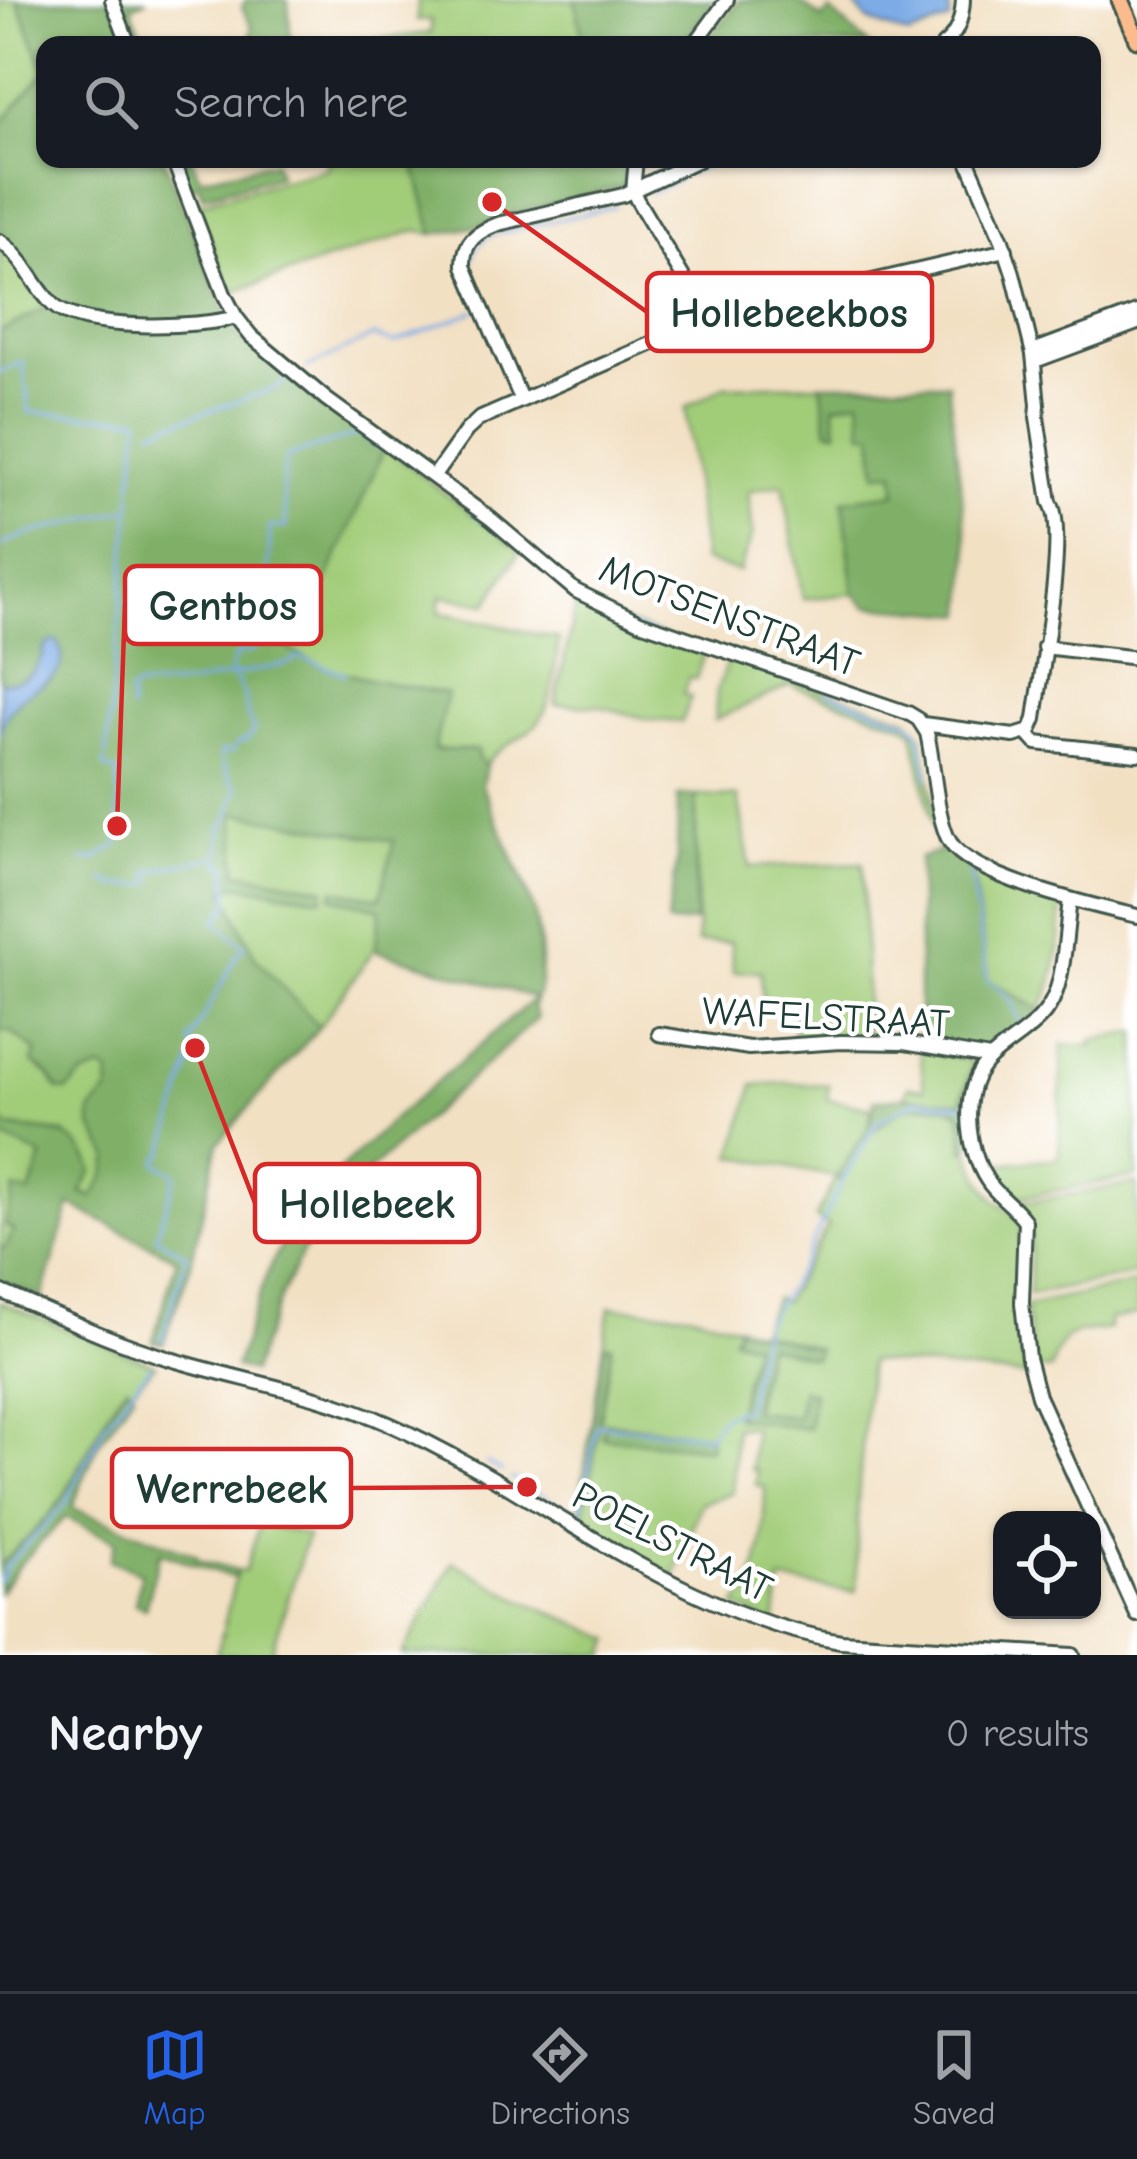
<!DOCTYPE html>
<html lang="en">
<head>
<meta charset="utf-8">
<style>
  body { margin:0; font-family:"Comic Neue",sans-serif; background:#242831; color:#f1f3f6 }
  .controls { position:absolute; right:36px; bottom:36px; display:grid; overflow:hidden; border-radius:24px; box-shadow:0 3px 9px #0004 }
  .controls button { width:108px; height:108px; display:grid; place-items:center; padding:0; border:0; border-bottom:3px solid #363941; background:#171b24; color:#f1f3f6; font:60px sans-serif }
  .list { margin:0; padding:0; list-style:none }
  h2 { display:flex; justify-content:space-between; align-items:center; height:156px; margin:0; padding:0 48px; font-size:51px }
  h2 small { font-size:39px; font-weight:400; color:#9ea1a6 }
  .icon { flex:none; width:66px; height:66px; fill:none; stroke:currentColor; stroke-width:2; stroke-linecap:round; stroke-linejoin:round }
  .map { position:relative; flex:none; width:1137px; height:1655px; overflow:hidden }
  .search { position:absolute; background:#171b24; box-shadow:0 3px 9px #0004; left:36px; right:36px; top:36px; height:132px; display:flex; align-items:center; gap:30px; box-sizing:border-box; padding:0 42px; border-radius:24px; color:#9ea1a6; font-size:45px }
  .sheet { height:336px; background:#171b24 }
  nav { display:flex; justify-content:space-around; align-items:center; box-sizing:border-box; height:168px; border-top:3px solid #363941; background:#171b24; font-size:33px; color:#9ea1a6 }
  nav a { display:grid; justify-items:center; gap:6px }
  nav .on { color:#2563eb }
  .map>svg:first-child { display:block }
</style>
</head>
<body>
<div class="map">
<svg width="1137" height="1655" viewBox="0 0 1137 1655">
  <rect width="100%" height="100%" fill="#fff"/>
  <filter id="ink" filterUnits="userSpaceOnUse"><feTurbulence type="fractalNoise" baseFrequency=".00833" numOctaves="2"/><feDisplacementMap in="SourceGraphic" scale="24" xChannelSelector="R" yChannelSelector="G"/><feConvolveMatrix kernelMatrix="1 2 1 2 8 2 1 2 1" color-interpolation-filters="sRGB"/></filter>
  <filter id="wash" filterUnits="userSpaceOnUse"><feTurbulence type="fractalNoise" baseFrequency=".004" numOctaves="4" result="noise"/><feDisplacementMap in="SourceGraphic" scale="48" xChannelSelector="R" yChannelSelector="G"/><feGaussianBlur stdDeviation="2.7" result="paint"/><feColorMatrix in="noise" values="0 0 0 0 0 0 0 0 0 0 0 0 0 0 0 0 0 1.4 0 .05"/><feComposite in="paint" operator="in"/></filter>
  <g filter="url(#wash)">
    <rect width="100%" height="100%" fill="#f2e0c3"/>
    <g fill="#a1cc78" stroke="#608456" stroke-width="3">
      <polygon points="0,0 17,0 45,71 0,125"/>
      <polygon points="418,0 575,0 584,45 351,45 350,42 431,33 431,20 417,21"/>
      <polygon points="326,159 413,159 433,234 417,230 230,293 196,204 329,168"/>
      <path d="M0,248L16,262L45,305L44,309L232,329L279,372L385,447L520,551L487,604L441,596L439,612L559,639C555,664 555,698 540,720C524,743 476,750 482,786C484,797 492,810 497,820C520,875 554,935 536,997L374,950L319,1027L218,1143L191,1263L163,1344L153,1341L177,1259L85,1212L81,1193L90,1176L64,1133L7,1127L0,1119Z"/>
      <polygon points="821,384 828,430 837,430 834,405 861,398 863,432 873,433 877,473 895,471 896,493 843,501 854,594 803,599 783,484 748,491 753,533 739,572 704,561 685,408 725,386"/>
      <polygon points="577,599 624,622 705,650 696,679 689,677 683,694 691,697 682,722 651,720 599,706 555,704"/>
      <polygon points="728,658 907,718 921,734 940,837 947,850 940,852 936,841 913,731 903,724 790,685 715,720 717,691"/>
      <polygon points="696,796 738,797 750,867 863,863 867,1037 794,1043 793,1008 763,1009 761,971 733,972 731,942 697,943"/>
      <path d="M972,869L1055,900L1061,907C1061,940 1058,981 1040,1010L988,980Z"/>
      <polygon points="1137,1032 1137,1176 1017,1198 996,1178 989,1165 1059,1158 1062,1045 1093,1046 1092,1040"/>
      <polygon points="920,1050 976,1062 978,1067 972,1065 961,1102 905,1097 908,1087 924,1089"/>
      <path d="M784,1083L829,1085L827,1099L872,1108L868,1129L837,1176C867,1138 904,1080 961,1113C962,1136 977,1177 992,1196C1001,1207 1013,1210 1021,1223L1019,1329L1026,1376L869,1361L858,1498L856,1592L781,1581L775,1625L736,1606C764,1573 764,1528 765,1487L756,1485L757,1470H751L753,1428L735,1427L733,1493L701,1503L674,1578L587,1530L584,1516L611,1346L604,1345L610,1307L689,1313L738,1326L733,1338L755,1344L736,1416L798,1417L752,1411L767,1344L813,1358L818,1349L759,1332L775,1298L784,1302L828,1226L816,1218L836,1177L733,1156L754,1085Z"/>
      <polygon points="0,1136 43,1156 30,1194 15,1190 6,1226 14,1228 5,1249 0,1248"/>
      <polygon points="1137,1183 1137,1274 1029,1295 1031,1233 1029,1224 1017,1204"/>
      <path d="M1137,1283V1315L1109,1320V1329C1071,1334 1063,1329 1051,1369L1034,1370L1026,1306Z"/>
      <polygon points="0,1302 155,1365 132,1390 126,1386 115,1400 64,1496 48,1517 0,1566"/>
      <polygon points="260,1522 307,1536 271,1655 217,1655 237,1570 245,1571"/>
      <polygon points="453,1562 518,1598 612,1639 606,1655 402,1655"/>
    </g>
    <g fill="#80b068" stroke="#50764e" stroke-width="3">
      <polygon points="17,0 147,0 131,7 146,45 45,45 45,71"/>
      <polygon points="245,0 288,0 291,45 249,45 252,27 242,8"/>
      <polygon points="575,0 714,0 681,45 584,45"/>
      <polygon points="739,0 797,0 822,19 830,11 869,45 704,45"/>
      <path d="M45,71V159H164L232,329L279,372L385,447L314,610L289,649C335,678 394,683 447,694L434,750H478V758L486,766L482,786L535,913L539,947L540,985L533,1007L537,1018L334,1203C293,1260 275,1307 252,1372L235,1367L266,1276L293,1222L323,1186L392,1120L535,998L375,950L381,909L332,897L334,890L380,898L394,841L235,813L237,872L324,888L323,898L234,885L225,891L255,957L319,1027L218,1143L191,1263L163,1344L153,1341L177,1259L70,1205L42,1298L0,1281V1248H5L13,1229L5,1226L14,1189L30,1193L42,1156L0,1136V1119L8,1127C48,1134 76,1124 93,1170L81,1192L93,1197L106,1174L109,1156L91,1125V1112L109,1091L110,1074L101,1069L82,1077L67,1091L58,1090L49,1075L32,1062L37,1052L11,1032L0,1030L1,728C10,703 29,691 51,680L44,648C42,674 23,682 0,682V332L43,309L48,298L0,238V125Z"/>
      <polygon points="175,159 192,159 200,178 274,162 279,176 203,196 199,185 187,189"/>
      <polygon points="413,159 628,159 623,186 507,215 476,227 433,234"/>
      <polygon points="948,383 969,556 965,614 867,606 854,594 843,500 896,493 895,472 877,473 873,433 863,433 860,399 834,405 837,431 828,430 821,384"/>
      <polygon points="678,796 696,796 695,922 670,924 667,922 677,863"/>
      <polygon points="947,850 972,869 988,980 1040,1010 1026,1024 987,1050 919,1040 919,858"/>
      <path d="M973,1064L978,1067L969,1148L964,1150L962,1118L959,1110C929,1101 891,1103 872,1132C861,1149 854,1165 841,1181L836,1177L868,1129L872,1121L874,1100L905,1097L961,1102Z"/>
      <polygon points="738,1326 818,1349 814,1358 767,1345 752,1410 797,1417 802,1389 813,1392 808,1429 735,1417 754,1344 733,1338"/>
      <polygon points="604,1345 612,1345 584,1516 591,1521 587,1530 576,1523"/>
      <path d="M127,1385L134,1392L97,1446L72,1508L197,1555V1559L237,1570L234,1578L160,1552L145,1608L135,1604L141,1573L110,1560L116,1541L66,1517L21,1563L0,1592V1566C21,1542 48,1522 65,1494C87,1458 100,1419 127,1385Z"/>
      <polygon points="605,1422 710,1435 709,1448 603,1438"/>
    </g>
    <g fill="#7cabe6" stroke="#4e748d" stroke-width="3">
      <polygon points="850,0 949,0 950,20 909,36 868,21"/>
      <path d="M57,641C76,678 37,682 18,701C7,711 2,723 0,737V682C33,683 37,670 47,643Z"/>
    </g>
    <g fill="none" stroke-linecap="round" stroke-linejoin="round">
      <g stroke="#7cabe6" stroke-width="3">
        <polyline points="688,175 720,159"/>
        <polyline points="650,194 680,179"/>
        <polyline points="473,259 474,250 488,236 616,206"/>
        <polyline points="307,368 373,336 394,343 475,311"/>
        <polyline points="0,372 23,362 29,412 140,418 132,486"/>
        <polyline points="152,430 274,389 290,379"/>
        <polyline points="363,436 373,445 385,449"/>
        <polyline points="473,513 499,533"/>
        <polyline points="2,545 25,535 127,509"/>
        <polyline points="587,605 625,624 655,635"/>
        <path d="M231,666L239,651L246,654L255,649C248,628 263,601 267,579C270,563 269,544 270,527H286L283,492L286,457L362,433"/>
        <polyline points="826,692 911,723 920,735 928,778"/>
        <polyline points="131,711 130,692 135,688 191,684 287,664 299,657 346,674"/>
        <polyline points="106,755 132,493"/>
        <polyline points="222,760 221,751 233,752 236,744 248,739 254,730 248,717 244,695 231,670"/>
        <polyline points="937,823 940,839"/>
        <polyline points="82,860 96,859 119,844 118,773 104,767 105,761"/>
        <path d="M970,870L988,981C1008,992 1015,1005 1021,1027L1002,1040"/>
        <polyline points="104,881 112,882 112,886 145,885 153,881 149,875 150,871 214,857"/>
        <polyline points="161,1341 187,1255 156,1237 176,1174 158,1164 157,1160 164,1153 195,1048 189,1043 238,954 245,947 216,921 229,904 227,866 219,862 222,827 228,820 238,786 232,783 223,764"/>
        <polyline points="486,1463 502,1472"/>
        <polyline points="511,1478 527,1487"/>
        <path d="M536,1492L579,1517L597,1425L699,1434L709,1437C715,1419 726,1411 745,1409L764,1324L797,1274L841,1184L878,1121L918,1100L965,1105"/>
        <polyline points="0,1581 8,1564 65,1505 105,1424 150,1366"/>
      </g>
    </g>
  </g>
  <g filter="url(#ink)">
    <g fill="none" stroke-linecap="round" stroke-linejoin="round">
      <defs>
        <g id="minor">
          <polyline points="112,0 129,45"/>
          <polyline points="694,45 727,0"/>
          <path d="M943,45C958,34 962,18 963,0"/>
          <path d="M173,159L224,294L236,317L251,336L326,399L491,519L576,591L640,622L908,713L918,719L927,733C934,762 936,819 950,842C972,878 1095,906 1137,916"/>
          <polyline points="636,159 633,191 637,200 708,319"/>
          <path d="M0,241C24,258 33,285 53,305C82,332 199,328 236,317"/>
          <polyline points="1033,354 1038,349 1137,312"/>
          <polyline points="1033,354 1040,359 1137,323"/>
          <path d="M521,399L464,266C463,241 477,232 498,224L623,195L700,159"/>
          <polyline points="434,476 466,431 479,419 708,319 1006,250"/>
          <polyline points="1044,647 1137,658"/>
          <path d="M923,724L1014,736L1030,731L1035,719C1040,678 1069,530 1050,502L1037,417L1038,405L1033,354L1013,273L1002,240L967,159"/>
          <polyline points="1027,733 1036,743 1137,754"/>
          <path d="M1070,900C1066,928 1065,976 1052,1001C1039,1027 1011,1039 991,1058C959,1086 966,1148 987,1180C997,1196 1014,1205 1025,1221L1022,1303L1028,1358L1038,1396L1137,1615"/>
          <polyline points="659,1034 749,1048 841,1042 904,1043 990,1058"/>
          <path d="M0,1291C56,1315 112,1342 170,1359C243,1381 319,1393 389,1424C541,1491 673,1614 841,1641L1073,1655"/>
        </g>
        <polyline id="major" points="1120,0 1137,39"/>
      </defs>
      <use href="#minor" stroke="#3f5549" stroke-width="18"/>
      <use href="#major" stroke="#3f5549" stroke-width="21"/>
      <use href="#minor" stroke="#fff" stroke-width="12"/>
      <use href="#major" stroke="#fbbb8d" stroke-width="15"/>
    </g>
  </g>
  <g text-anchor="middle" stroke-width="9" stroke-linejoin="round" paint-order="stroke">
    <g font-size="39" fill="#1f3d34" stroke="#fff">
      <text transform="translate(730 615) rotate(21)" y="14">MOTSENSTRAAT</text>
      <text transform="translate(826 1016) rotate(3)" y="14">WAFELSTRAAT</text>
      <text transform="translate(673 1541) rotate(27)" y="14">POELSTRAAT</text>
    </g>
  </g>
  <path fill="none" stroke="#d62828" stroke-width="4.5" d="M492 202L647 312M117 826L125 605M195 1048L255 1203M527 1487L351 1488"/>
  <g fill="#d62828" stroke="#fff" stroke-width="4.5">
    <circle cx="492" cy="202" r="12"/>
    <circle cx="117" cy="826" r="12"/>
    <circle cx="195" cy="1048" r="12"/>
    <circle cx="527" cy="1487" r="12"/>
  </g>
  <g fill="#fff" stroke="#d62828" stroke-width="4.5">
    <rect x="647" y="273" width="285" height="78" rx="12"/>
    <rect x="125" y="566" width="196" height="78" rx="12"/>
    <rect x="255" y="1164" width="224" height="78" rx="12"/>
    <rect x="112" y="1449" width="239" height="78" rx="12"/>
  </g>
  <g font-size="42" text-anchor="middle" font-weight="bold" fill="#1f3d34">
    <text x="789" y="327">Hollebeekbos</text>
    <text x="223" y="620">Gentbos</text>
    <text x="367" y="1218">Hollebeek</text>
    <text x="232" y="1503">Werrebeek</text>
  </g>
</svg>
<div class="controls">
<button><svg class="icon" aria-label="locate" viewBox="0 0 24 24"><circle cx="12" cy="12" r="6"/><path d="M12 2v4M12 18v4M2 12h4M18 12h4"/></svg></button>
</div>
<div class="search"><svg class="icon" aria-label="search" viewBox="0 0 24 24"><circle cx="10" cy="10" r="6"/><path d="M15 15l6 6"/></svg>Search here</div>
</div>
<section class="sheet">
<h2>Nearby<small>0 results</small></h2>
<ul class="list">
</ul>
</section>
<nav>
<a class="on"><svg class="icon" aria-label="map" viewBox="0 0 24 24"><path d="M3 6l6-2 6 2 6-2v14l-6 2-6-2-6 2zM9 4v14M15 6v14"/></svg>Map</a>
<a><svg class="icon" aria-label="directions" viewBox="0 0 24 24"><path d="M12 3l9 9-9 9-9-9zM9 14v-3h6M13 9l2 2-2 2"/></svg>Directions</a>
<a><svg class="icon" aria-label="saved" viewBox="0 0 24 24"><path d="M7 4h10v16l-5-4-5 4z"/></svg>Saved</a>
</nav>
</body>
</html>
